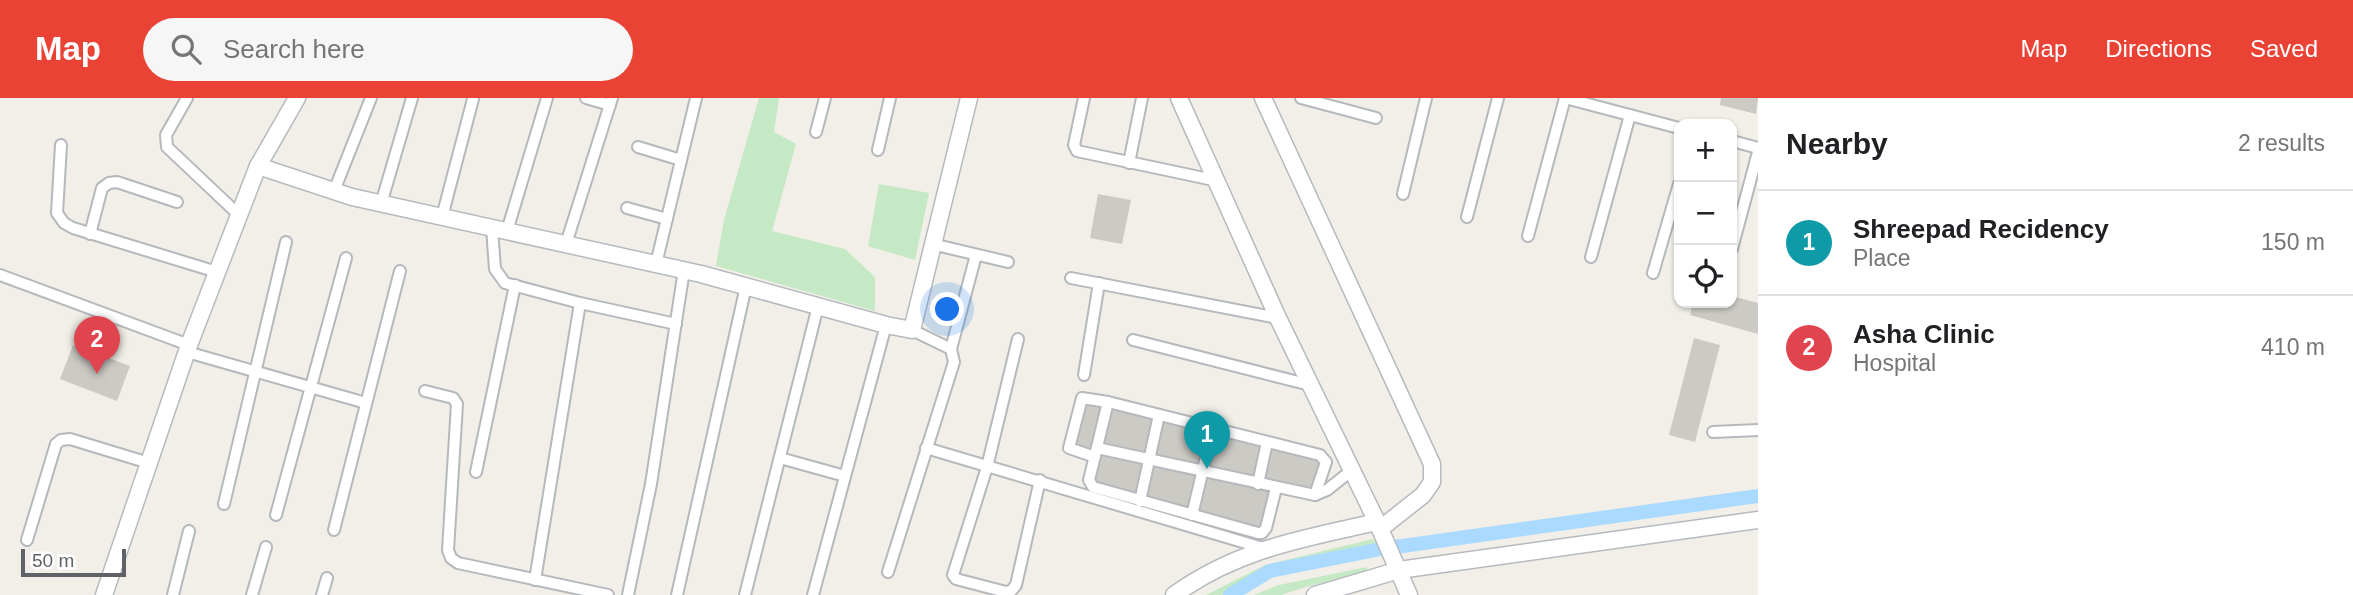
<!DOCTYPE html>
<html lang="en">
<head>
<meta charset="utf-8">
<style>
  body { margin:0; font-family:Helvetica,sans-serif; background:#f6f6f6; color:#202124 }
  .controls { position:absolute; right:21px; top:21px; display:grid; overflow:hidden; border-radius:14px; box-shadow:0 2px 5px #0004 }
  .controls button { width:63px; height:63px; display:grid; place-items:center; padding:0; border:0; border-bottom:2px solid #e0e0e0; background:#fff; color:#202124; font:35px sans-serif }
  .scale { position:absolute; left:21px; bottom:18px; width:105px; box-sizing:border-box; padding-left:7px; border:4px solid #5f6368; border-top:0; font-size:19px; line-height:24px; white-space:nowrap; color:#5f6368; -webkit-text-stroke:5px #fff; paint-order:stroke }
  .you { position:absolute; left:948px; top:212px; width:24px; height:24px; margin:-18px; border:5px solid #fff; border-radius:50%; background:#1a73e8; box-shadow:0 0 0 10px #1a73e833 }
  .badge { display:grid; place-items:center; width:46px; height:46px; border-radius:50%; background:#ea4335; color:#fff; font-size:23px; font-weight:700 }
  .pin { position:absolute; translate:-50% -58px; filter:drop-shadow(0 2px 4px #0008) }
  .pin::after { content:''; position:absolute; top:37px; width:24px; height:21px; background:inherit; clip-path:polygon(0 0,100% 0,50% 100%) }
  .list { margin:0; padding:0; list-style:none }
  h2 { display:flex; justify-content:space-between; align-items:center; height:91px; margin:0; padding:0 28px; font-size:30px }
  h2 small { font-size:23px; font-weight:400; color:#757577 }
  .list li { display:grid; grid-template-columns:46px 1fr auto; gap:21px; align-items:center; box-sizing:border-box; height:105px; padding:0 28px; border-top:2px solid #e0e0e0 }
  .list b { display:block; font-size:26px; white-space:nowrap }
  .list p { margin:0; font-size:23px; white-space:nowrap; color:#757577 }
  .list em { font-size:23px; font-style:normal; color:#757577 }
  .icon { flex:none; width:38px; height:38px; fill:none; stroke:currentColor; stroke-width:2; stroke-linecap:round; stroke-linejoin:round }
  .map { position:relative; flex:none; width:1758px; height:497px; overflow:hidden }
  header { display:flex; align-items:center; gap:42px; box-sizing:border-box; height:98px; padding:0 35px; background:#ea4335; color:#fff }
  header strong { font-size:33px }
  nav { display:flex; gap:38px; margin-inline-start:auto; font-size:24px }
  .search { width:490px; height:63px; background:#f6f6f6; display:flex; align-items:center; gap:18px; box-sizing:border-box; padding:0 24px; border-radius:38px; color:#757577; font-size:26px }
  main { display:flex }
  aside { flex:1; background:#fff }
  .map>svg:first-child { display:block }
</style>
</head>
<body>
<header>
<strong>Map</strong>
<div class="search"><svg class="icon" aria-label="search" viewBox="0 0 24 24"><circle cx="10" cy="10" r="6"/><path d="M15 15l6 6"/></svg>Search here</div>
<nav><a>Map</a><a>Directions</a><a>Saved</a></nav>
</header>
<main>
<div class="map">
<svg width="1758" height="497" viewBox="0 0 1758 497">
  <rect width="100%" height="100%" fill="#f1efe8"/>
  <g fill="#c5e8c5">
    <polygon points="759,0 779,0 774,34 796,46 772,133 845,151 875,179 875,213 716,168 724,122"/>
    <polygon points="879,86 929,95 915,162 868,148"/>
    <polygon points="1373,441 1377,447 1266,471 1222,497 1206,497 1265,467"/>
    <polygon points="1367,469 1368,476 1309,488 1281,497 1254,497 1279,487"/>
  </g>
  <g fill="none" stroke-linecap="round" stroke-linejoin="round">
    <polyline stroke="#aadaff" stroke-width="14" points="1230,497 1270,473 1381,451 1758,398"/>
  </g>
  <g fill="#cccac5">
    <polygon points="1721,0 1758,0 1756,16 1720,7"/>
    <polygon points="1098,96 1131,102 1122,146 1090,140"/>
    <polygon points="1732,198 1758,205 1758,236 1690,217 1693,205 1732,205"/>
    <polygon points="1694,240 1720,247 1695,344 1669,337"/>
    <polygon points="73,247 130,268 117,303 60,281"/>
    <polygon points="1086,299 1326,359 1315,397 1276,390 1263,437 1093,389 1095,359 1073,352"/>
  </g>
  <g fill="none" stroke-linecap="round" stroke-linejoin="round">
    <defs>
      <g id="street">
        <polyline points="187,0 166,37 167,49 239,117"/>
        <polyline points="586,0 610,7"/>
        <polyline points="1084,0 1074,47 1077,53 1218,83"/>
        <polyline points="1301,0 1376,20"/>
        <polyline points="1565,0 1679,30"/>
        <polyline points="816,34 825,0"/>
        <polyline points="1732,43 1758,50"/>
        <polyline points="61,47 57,115 64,125 73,130 217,174"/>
        <polyline points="638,49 681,62"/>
        <polyline points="878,52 890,0"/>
        <polyline points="1129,65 1142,0"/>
        <polyline points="334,93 371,0"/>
        <polyline points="1403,96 1426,0"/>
        <polyline points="381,106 412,0"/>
        <polyline points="627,110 667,121"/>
        <polyline points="442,119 473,1"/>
        <polyline points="1467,119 1498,0"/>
        <polyline points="492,130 495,171 505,185 580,205 676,226"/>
        <polyline points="507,133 547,0"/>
        <polyline points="90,136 102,90 109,85 117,84 177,104"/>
        <polyline points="1528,138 1565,0"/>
        <polyline points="566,146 612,0"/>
        <polyline points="932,146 1008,164"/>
        <polyline points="1732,151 1758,54"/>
        <polyline points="1591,159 1630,17"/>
        <polyline points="656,166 696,0"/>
        <polyline points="1653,175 1679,86"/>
        <polyline points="0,177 189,247"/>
        <polyline points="1071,180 1278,220"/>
        <polyline points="1018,241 987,369 953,477 956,481 1006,494 1011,493 1016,487 1040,382"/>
        <polyline points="1133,242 1310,287"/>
        <polyline points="951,251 976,157"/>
        <polyline points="187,254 366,305"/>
        <polyline points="1084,277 1099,185"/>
        <polyline points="425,293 453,300 457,306 448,452 451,460 458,465 608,497"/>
        <polyline points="1108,304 1089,382 1093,389 1258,435 1262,435 1266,430 1276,390"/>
        <polyline points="1713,334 1758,332"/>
        <polyline points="926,350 1263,450"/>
        <polyline points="1097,350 1315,397 1327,392 1352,372"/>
        <polyline points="1095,359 1069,350 1082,300 1108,304 1320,357 1326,364 1315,397"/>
        <polyline points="780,360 845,378"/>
        <polyline points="476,374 515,187"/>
        <polyline points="1258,386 1267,344"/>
        <polyline points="1140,403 1159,317"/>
        <polyline points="224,406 286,144"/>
        <polyline points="276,417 346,160"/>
        <polyline points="1192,417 1213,330"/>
        <polyline points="334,432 400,173"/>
        <polyline points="27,442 56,346 61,342 70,341 149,365"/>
        <polyline points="888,474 954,264 951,251 912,232"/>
        <polyline points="535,482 580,205"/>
        <polyline points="173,497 189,433"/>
        <polyline points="252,497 266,449"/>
        <polyline points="322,497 327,480"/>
        <polyline points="628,497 651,386 684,172"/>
        <polyline points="677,497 746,188"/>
        <polyline points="745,497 818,208"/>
        <polyline points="813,497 886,227"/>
      </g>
      <g id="secondary">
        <polyline points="1179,0 1278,220 1377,424 1409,497"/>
        <polyline points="1263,0 1432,366 1432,384 1423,397 1380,431"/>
        <polyline points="258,68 352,99 701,176 886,227 912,232 969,0"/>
        <polyline points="104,497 189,247 258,68 297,0"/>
        <path d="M1174,497C1238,451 1302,441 1377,424"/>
        <polyline points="1315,497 1399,472 1758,422"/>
      </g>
    </defs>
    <use href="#street" stroke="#b5b8bc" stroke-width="14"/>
    <use href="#secondary" stroke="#b6babf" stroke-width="19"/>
    <use href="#street" stroke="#fff" stroke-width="10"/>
    <use href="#secondary" stroke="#fff" stroke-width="16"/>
  </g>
</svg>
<div class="controls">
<button>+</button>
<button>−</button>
<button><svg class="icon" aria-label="locate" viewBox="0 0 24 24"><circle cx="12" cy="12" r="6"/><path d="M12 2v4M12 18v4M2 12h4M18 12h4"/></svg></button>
</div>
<div class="scale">50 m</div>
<div class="you"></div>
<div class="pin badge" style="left:1207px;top:371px;background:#0f9aa8">1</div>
<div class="pin badge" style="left:97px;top:276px;background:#e0444e">2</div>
</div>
<aside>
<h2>Nearby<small>2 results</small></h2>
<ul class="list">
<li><span class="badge" style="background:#0f9aa8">1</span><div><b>Shreepad Recidency</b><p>Place</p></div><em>150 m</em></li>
<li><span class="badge" style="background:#e0444e">2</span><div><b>Asha Clinic</b><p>Hospital</p></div><em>410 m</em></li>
</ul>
</aside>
</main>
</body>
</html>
